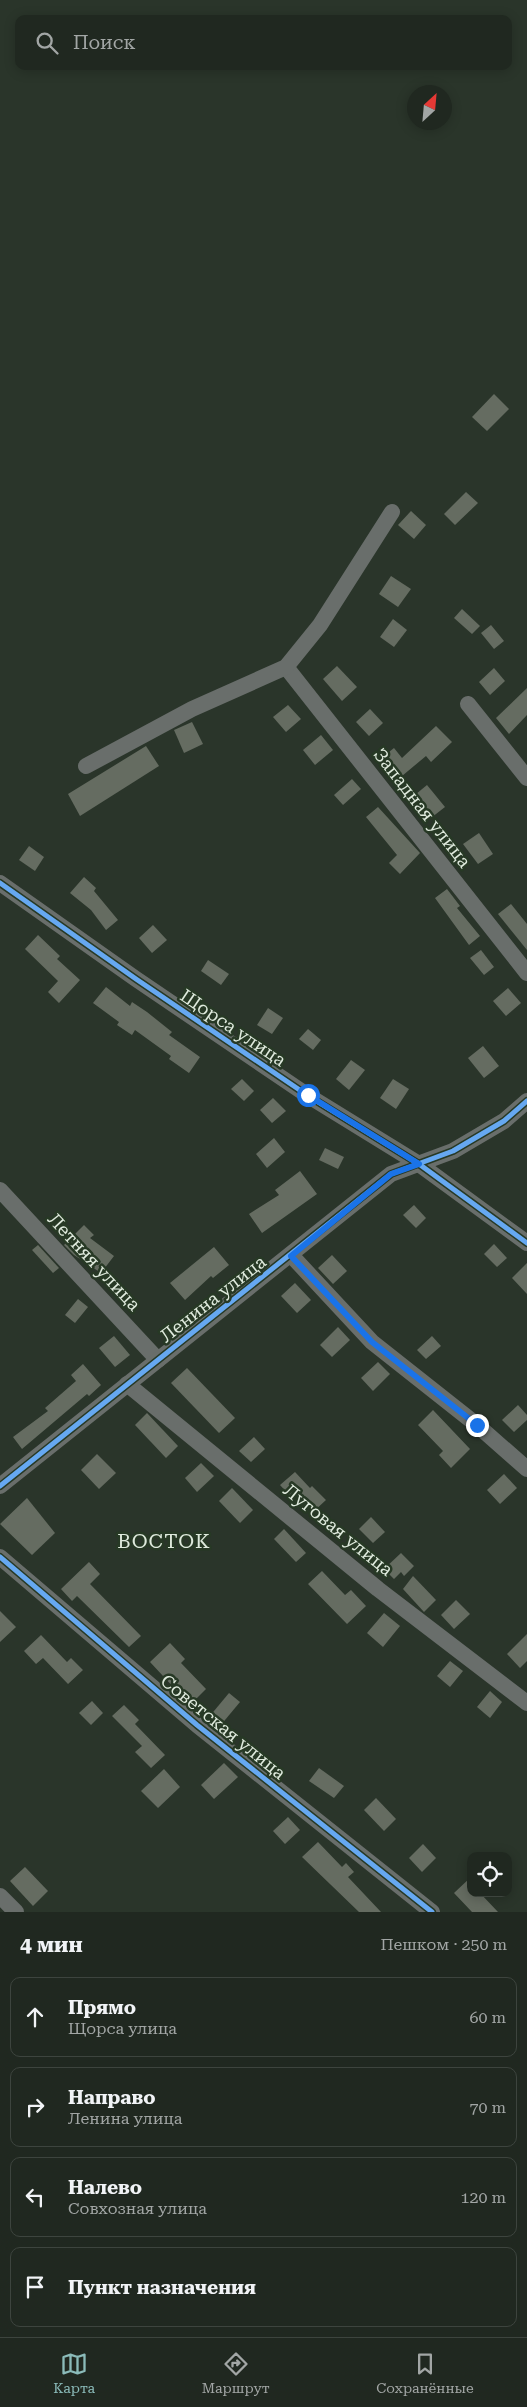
<!DOCTYPE html>
<html lang="ru">
<head>
<meta charset="utf-8">
<style>
  body { margin:0; font-family:"Roboto Serif",serif; background:#2d342d; color:#f1f3f6 }
  .controls { position:absolute; right:15px; bottom:15px; display:grid; overflow:hidden; border-radius:10px; box-shadow:0 2px 12px #0003 }
  .controls button { width:45px; height:45px; display:grid; place-items:center; padding:0; border:0; border-bottom:1px solid #3d443e; background:#202820; color:#f1f3f6; font:25px sans-serif }
  .compass { position:absolute; left:407px; top:85px; width:45px; height:45px; border-radius:50%; background:#202820; box-shadow:0 2px 12px #0003; rotate:26deg }
  .stop { position:absolute; width:15px; height:15px; margin:-11px; border:4px solid #1a73e8; border-radius:50%; background:#fff }
  .stop.end { background:#1a73e8; border-color:#fff; box-shadow:0 1px 5px #0008 }
  .list { margin:0; padding:0; list-style:none }
  h2 { display:flex; justify-content:space-between; align-items:center; height:65px; margin:0; padding:0 20px; font-size:21px }
  h2 small { font-size:16px; font-weight:400; color:#a2a6a5 }
  .list li { display:grid; grid-template-columns:32px 1fr auto; gap:15px; align-items:center; box-sizing:border-box; height:80px; margin:0 10px 10px; padding:0 10px; border:1px solid #3d443e; border-radius:10px }
  .list b { display:block; font-size:19px; white-space:nowrap }
  .list p { margin:0; font-size:16px; white-space:nowrap; color:#a2a6a5 }
  .list em { font-size:16px; font-style:normal; color:#a2a6a5 }
  .icon { flex:none; width:28px; height:28px; fill:none; stroke:currentColor; stroke-width:2; stroke-linecap:round; stroke-linejoin:round }
  .map { position:relative; flex:none; width:527px; height:1912px; overflow:hidden }
  .search { position:absolute; background:#202820; box-shadow:0 2px 12px #0003; left:15px; right:15px; top:15px; height:55px; display:flex; align-items:center; gap:12px; box-sizing:border-box; padding:0 18px; border-radius:10px; color:#a2a6a5; font-size:19px }
  .sheet { height:425px; background:#202820 }
  nav { display:flex; justify-content:space-around; align-items:center; box-sizing:border-box; height:70px; border-top:1px solid #3d443e; background:#202820; font-size:14px; color:#a2a6a5 }
  nav a { display:grid; justify-items:center; gap:2px }
  nav .on { color:#8bbbb9 }
  .map>svg:first-child { display:block }
</style>
</head>
<body>
<div class="map">
<svg width="527" height="1912" viewBox="0 0 527 1912">
  <rect width="100%" height="100%" fill="#2a352a"/>
  <g fill="#656c61">
    <polygon points="494,394 509,409 487,431 472,417"/>
    <polygon points="466,492 478,503 455,525 444,514"/>
    <polygon points="411,511 426,525 414,539 398,525"/>
    <polygon points="391,576 411,589 398,607 379,594"/>
    <polygon points="462,609 480,626 472,634 454,618"/>
    <polygon points="393,619 407,630 394,647 380,637"/>
    <polygon points="491,625 504,641 494,649 481,633"/>
    <polygon points="337,666 357,687 342,701 323,679"/>
    <polygon points="494,668 505,681 490,695 479,682"/>
    <polygon points="527,688 527,715 509,734 496,718"/>
    <polygon points="288,705 301,719 286,732 273,717"/>
    <polygon points="370,709 383,723 369,736 356,722"/>
    <polygon points="192,722 203,744 184,753 174,730"/>
    <polygon points="436,726 452,742 431,762 426,756 402,776 384,756 394,748 402,758"/>
    <polygon points="321,735 333,750 315,765 303,750"/>
    <polygon points="146,746 159,766 80,816 68,794"/>
    <polygon points="352,779 361,789 343,805 334,795"/>
    <polygon points="427,785 445,807 427,821 410,799"/>
    <polygon points="378,807 420,853 400,874 389,863 397,855 366,817"/>
    <polygon points="479,833 493,854 478,864 463,844"/>
    <polygon points="29,846 44,857 35,871 19,860"/>
    <polygon points="84,877 96,888 94,891 118,920 106,930 91,910 70,893"/>
    <polygon points="447,889 460,906 457,908 480,936 469,945 435,898"/>
    <polygon points="511,904 527,924 527,950 498,914"/>
    <polygon points="153,925 167,940 152,953 139,938"/>
    <polygon points="38,935 60,956 57,959 80,980 59,1003 48,992 58,981 25,949"/>
    <polygon points="481,950 494,967 484,975 470,958"/>
    <polygon points="208,960 229,974 221,985 201,971"/>
    <polygon points="106,987 130,1006 132,1002 147,1012 172,1032 169,1035 200,1057 189,1073 169,1059 171,1056 135,1030 132,1035 117,1025 119,1022 93,1003"/>
    <polygon points="508,988 521,1003 506,1016 493,1001"/>
    <polygon points="268,1008 283,1018 272,1034 257,1025"/>
    <polygon points="308,1029 321,1040 313,1050 299,1039"/>
    <polygon points="483,1046 499,1066 484,1078 468,1058"/>
    <polygon points="351,1060 365,1070 349,1090 336,1079"/>
    <polygon points="242,1079 254,1091 244,1101 231,1089"/>
    <polygon points="393,1079 409,1089 396,1109 380,1098"/>
    <polygon points="273,1098 286,1111 272,1123 260,1110"/>
    <polygon points="274,1138 285,1152 267,1168 256,1154"/>
    <polygon points="325,1148 344,1157 338,1169 319,1160"/>
    <polygon points="300,1171 317,1194 262,1233 249,1214 279,1195 275,1190"/>
    <polygon points="414,1205 426,1218 416,1228 403,1215"/>
    <polygon points="84,1225 94,1235 90,1238 114,1256 101,1273 74,1255 64,1245"/>
    <polygon points="494,1244 507,1258 497,1267 484,1254"/>
    <polygon points="38,1245 59,1268 53,1273 32,1250"/>
    <polygon points="214,1247 229,1265 213,1278 211,1276 185,1300 170,1283"/>
    <polygon points="332,1255 347,1271 333,1284 318,1268"/>
    <polygon points="527,1263 527,1294 512,1278"/>
    <polygon points="295,1283 311,1300 297,1313 281,1296"/>
    <polygon points="78,1299 88,1307 75,1323 65,1315"/>
    <polygon points="338,1327 350,1340 332,1357 320,1345"/>
    <polygon points="114,1336 130,1355 115,1367 99,1348"/>
    <polygon points="432,1336 441,1346 426,1359 417,1350"/>
    <polygon points="378,1362 390,1374 373,1391 361,1378"/>
    <polygon points="83,1364 101,1385 89,1396 87,1394 22,1449 13,1437 48,1411 45,1408 76,1381 71,1375"/>
    <polygon points="187,1368 235,1418 219,1433 171,1383"/>
    <polygon points="518,1405 527,1415 527,1420 514,1432 502,1420"/>
    <polygon points="433,1410 470,1449 451,1468 439,1455 443,1451 418,1425"/>
    <polygon points="147,1413 178,1446 166,1458 135,1425"/>
    <polygon points="254,1437 265,1449 251,1462 239,1451"/>
    <polygon points="97,1454 116,1473 99,1489 81,1470"/>
    <polygon points="201,1463 214,1476 197,1492 185,1478"/>
    <polygon points="295,1472 310,1488 312,1486 326,1500 313,1512 294,1493 290,1496 280,1485"/>
    <polygon points="504,1474 517,1488 500,1504 487,1490"/>
    <polygon points="232,1488 253,1510 240,1523 219,1501"/>
    <polygon points="27,1498 55,1533 32,1555 0,1524"/>
    <polygon points="371,1517 385,1532 373,1543 359,1529"/>
    <polygon points="284,1529 306,1553 296,1562 274,1539"/>
    <polygon points="401,1553 414,1566 404,1576 401,1572 394,1579 384,1569"/>
    <polygon points="89,1562 100,1574 90,1584 141,1636 129,1647 77,1596 72,1601 61,1589"/>
    <polygon points="322,1571 345,1595 351,1590 366,1606 347,1624 308,1584"/>
    <polygon points="413,1576 436,1600 424,1612 403,1589"/>
    <polygon points="456,1600 470,1614 454,1629 441,1615"/>
    <polygon points="0,1611 16,1627 0,1642"/>
    <polygon points="384,1613 400,1626 383,1647 367,1633"/>
    <polygon points="527,1634 527,1661 520,1668 507,1654"/>
    <polygon points="41,1635 67,1662 71,1658 83,1670 68,1684 43,1658 36,1664 24,1651"/>
    <polygon points="170,1643 185,1659 181,1663 206,1689 190,1705 150,1662"/>
    <polygon points="450,1661 463,1671 450,1687 437,1676"/>
    <polygon points="490,1691 502,1702 490,1718 477,1707"/>
    <polygon points="229,1693 240,1702 220,1726 209,1717"/>
    <polygon points="92,1701 103,1713 91,1725 79,1713"/>
    <polygon points="124,1705 139,1720 135,1724 165,1755 151,1768 135,1752 142,1746 112,1716"/>
    <polygon points="224,1763 238,1777 214,1799 201,1785"/>
    <polygon points="319,1768 344,1786 334,1798 309,1781"/>
    <polygon points="164,1769 180,1787 158,1808 141,1791"/>
    <polygon points="376,1798 396,1819 384,1831 364,1810"/>
    <polygon points="288,1817 300,1830 285,1844 273,1831"/>
    <polygon points="318,1842 342,1867 346,1863 354,1872 348,1877 381,1912 359,1912 302,1857"/>
    <polygon points="423,1844 436,1858 422,1872 409,1858"/>
    <polygon points="25,1867 48,1891 33,1906 10,1881"/>
    <polygon points="471,1877 471,1893 480,1893 498,1912 472,1912 454,1893"/>
  </g>
  <g fill="none" stroke-linecap="round" stroke-linejoin="round">
    <g stroke="#696e6b" stroke-width="16">
      <polyline points="286,667 527,973"/>
      <polyline points="468,704 527,778"/>
      <polyline points="86,766 192,709 286,667 320,625 392,512"/>
      <polyline points="0,883 136,979 307,1095 419,1164 527,1243"/>
      <polyline points="0,1190 158,1360"/>
      <polyline points="291,1255 372,1342 477,1425 527,1469"/>
      <polyline points="127,1384 378,1589 527,1703"/>
      <polyline points="0,1486 391,1174 453,1151 504,1121 527,1101"/>
      <polyline points="0,1557 197,1725 432,1912"/>
      <polyline points="0,1896 16,1912"/>
    </g>
    <defs>
      <g id="cycleway">
        <polyline points="0,883 136,979 307,1095 419,1164 527,1243"/>
        <polyline points="0,1486 391,1174 453,1151 504,1121 527,1101"/>
        <polyline points="0,1557 197,1725 432,1912"/>
      </g>
    </defs>
    <use href="#cycleway" stroke="#273925" stroke-width="8"/>
    <use href="#cycleway" stroke="#66a8f1" stroke-width="5"/>
  </g>
  <g fill="none" stroke-linecap="round" stroke-linejoin="round">
    <polyline stroke="#1a73e8" stroke-width="6" points="308,1095 419,1164 391,1174 291,1256 372,1342 477,1425"/>
  </g>
  <g text-anchor="middle" stroke-width="5" stroke-linejoin="round" paint-order="stroke">
    <g font-size="18" fill="#dfeadd" stroke="#273925">
      <text transform="translate(422 808) rotate(52)" y="6">Западная улица</text>
      <text transform="translate(233 1028) rotate(34)" y="6">Щорса улица</text>
      <text transform="translate(94 1262) rotate(47)" y="6">Летняя улица</text>
      <text transform="translate(213 1299) rotate(-38)" y="6">Ленина улица</text>
      <text transform="translate(338 1530) rotate(39)" y="6">Луговая улица</text>
      <text transform="translate(223 1727) rotate(39)" y="6">Советская улица</text>
    </g>
    <g font-size="20" letter-spacing="1" fill="#dfeadd" stroke="#273925">
      <text x="164" y="1548">ВОСТОК</text>
    </g>
  </g>
</svg>
<div class="controls">
<button><svg class="icon" aria-label="locate" viewBox="0 0 24 24"><circle cx="12" cy="12" r="6"/><path d="M12 2v4M12 18v4M2 12h4M18 12h4"/></svg></button>
</div>
<svg class="compass" viewBox="-18 -18 36 36"><path d="M0-13l5 13h-10z" fill="#e53935"/><path d="M0 13l5-13h-10z" fill="#a2a6a5"/></svg>
<div class="stop" style="left:308px;top:1095px"></div>
<div class="stop end" style="left:477px;top:1425px"></div>
<div class="search"><svg class="icon" aria-label="search" viewBox="0 0 24 24"><circle cx="10" cy="10" r="6"/><path d="M15 15l6 6"/></svg>Поиск</div>
</div>
<section class="sheet">
<h2>4 мин<small>Пешком · 250 m</small></h2>
<ul class="list">
<li><svg class="icon" aria-label="ahead" viewBox="0 0 24 24"><path d="M12 20V5M6 11l6-6 6 6"/></svg><div><b>Прямо</b><p>Щорса улица</p></div><em>60 m</em></li>
<li><svg class="icon" aria-label="right" viewBox="0 0 24 24"><path d="M7 20v-9h11M14 6l5 5-5 5"/></svg><div><b>Направо</b><p>Ленина улица</p></div><em>70 m</em></li>
<li><svg class="icon" aria-label="left" viewBox="0 0 24 24"><path d="M17 20v-9H6M10 6l-5 5 5 5"/></svg><div><b>Налево</b><p>Совхозная улица</p></div><em>120 m</em></li>
<li><svg class="icon" aria-label="arrive" viewBox="0 0 24 24"><path d="M6 21V4h12l-3 4 3 4H6"/></svg><div><b>Пункт назначения</b></div></li>
</ul>
</section>
<nav>
<a class="on"><svg class="icon" aria-label="map" viewBox="0 0 24 24"><path d="M3 6l6-2 6 2 6-2v14l-6 2-6-2-6 2zM9 4v14M15 6v14"/></svg>Карта</a>
<a><svg class="icon" aria-label="directions" viewBox="0 0 24 24"><path d="M12 3l9 9-9 9-9-9zM9 14v-3h6M13 9l2 2-2 2"/></svg>Маршрут</a>
<a><svg class="icon" aria-label="saved" viewBox="0 0 24 24"><path d="M7 4h10v16l-5-4-5 4z"/></svg>Сохранённые</a>
</nav>
</body>
</html>
